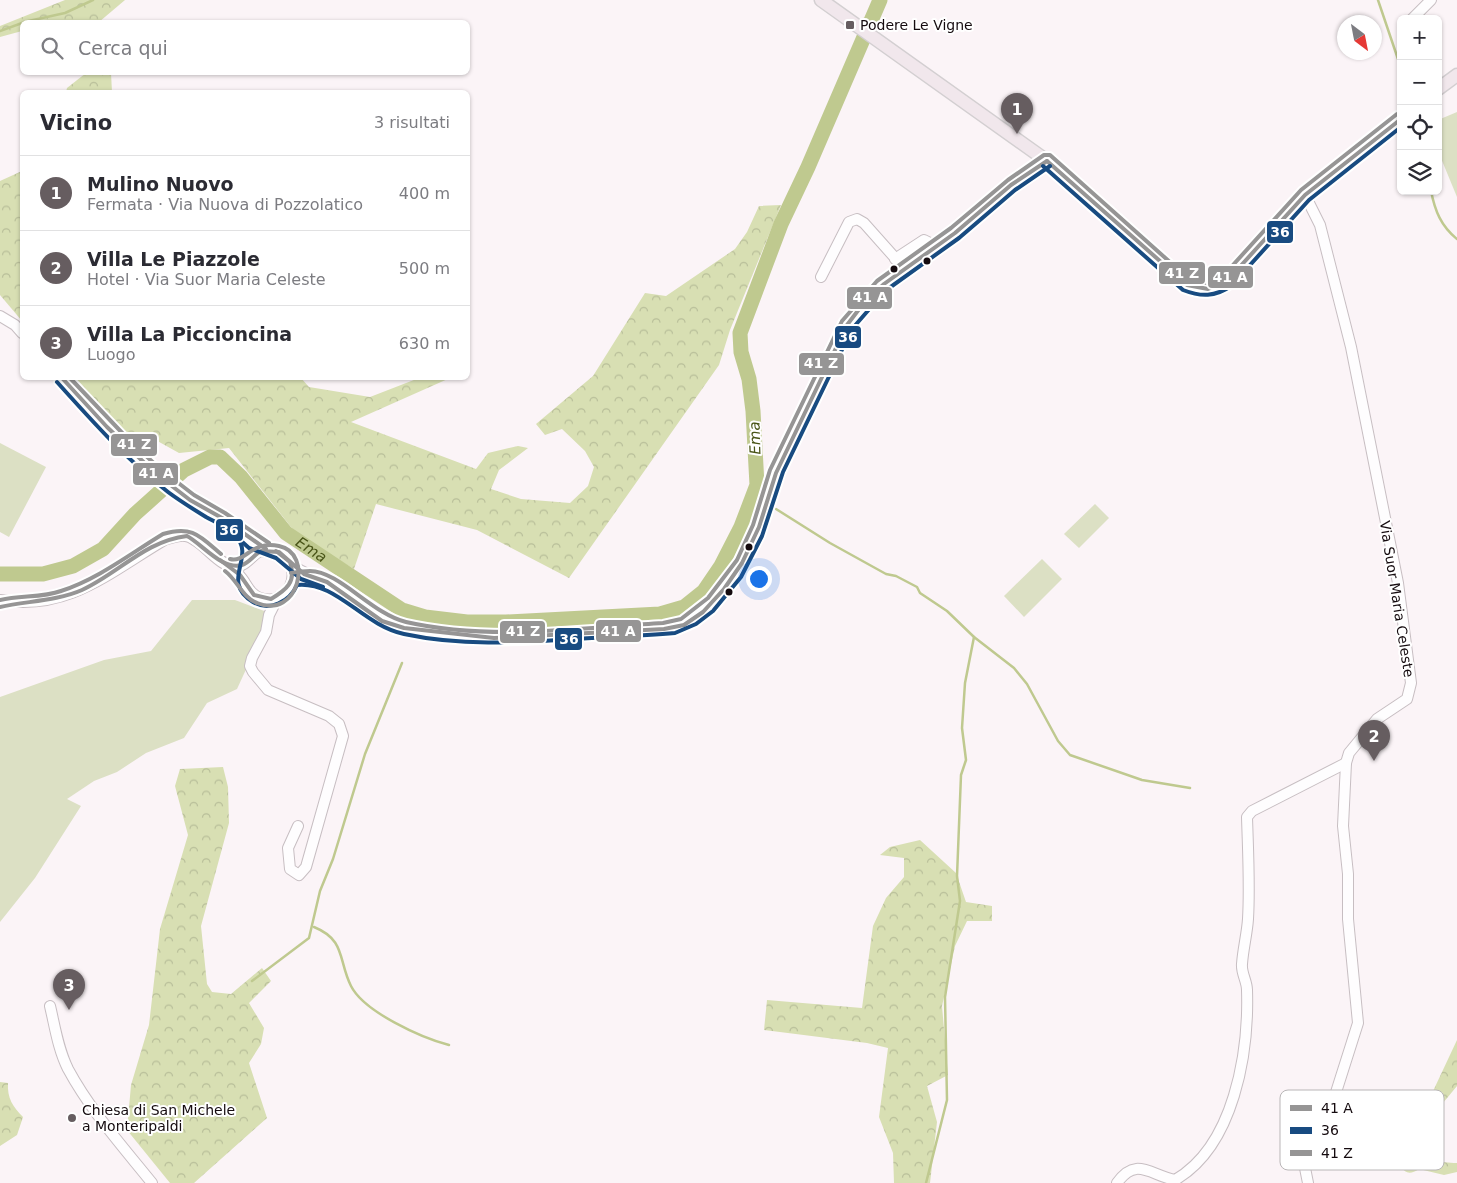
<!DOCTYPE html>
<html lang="it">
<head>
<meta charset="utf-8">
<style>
  body { margin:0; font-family:"DejaVu Sans",sans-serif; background:#f2f2f3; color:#2b2b33 }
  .controls { position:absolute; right:15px; top:15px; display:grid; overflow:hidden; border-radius:8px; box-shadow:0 1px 4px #0004 }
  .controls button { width:45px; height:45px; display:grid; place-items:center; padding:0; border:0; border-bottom:1px solid #e1e1e2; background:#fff; color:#2b2b33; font:25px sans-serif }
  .compass { position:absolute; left:1337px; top:15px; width:45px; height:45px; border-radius:50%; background:#fff; box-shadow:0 1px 4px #0004; rotate:148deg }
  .you { position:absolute; left:758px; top:578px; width:18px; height:18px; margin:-12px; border:4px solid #fff; border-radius:50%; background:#1a73e8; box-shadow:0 0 0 8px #1a73e833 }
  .badge { display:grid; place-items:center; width:32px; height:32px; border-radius:50%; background:#665d60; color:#fff; font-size:16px; font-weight:700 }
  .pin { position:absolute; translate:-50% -41px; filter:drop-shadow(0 1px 2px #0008) }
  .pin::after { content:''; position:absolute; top:26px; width:18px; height:15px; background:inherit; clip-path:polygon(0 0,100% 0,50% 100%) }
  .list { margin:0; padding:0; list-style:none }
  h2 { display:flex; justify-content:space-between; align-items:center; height:65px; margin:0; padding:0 20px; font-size:21px }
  h2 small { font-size:16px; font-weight:400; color:#7c7c81 }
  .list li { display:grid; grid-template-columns:32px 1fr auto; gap:15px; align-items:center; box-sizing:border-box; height:75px; padding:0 20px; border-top:1px solid #e1e1e2 }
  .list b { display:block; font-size:19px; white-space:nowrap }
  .list p { margin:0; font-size:16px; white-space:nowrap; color:#7c7c81 }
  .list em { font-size:16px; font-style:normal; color:#7c7c81 }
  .icon { flex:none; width:28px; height:28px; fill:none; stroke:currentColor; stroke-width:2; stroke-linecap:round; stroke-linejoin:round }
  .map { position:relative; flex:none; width:1457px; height:1183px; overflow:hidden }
  .search { position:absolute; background:#fff; box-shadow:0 1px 4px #0004; left:20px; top:20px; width:450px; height:55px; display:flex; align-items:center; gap:12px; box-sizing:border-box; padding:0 18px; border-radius:8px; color:#7c7c81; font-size:19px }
  .panel { position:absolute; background:#fff; box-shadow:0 1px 4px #0004; left:20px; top:90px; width:450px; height:290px; border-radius:8px }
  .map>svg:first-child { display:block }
</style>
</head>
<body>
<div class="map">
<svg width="1457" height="1183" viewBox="0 0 1457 1183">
  <defs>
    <pattern id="forest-crowns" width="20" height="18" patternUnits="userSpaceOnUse" patternTransform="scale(1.25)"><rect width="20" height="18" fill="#d8dfb3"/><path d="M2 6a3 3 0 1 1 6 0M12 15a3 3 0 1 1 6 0" fill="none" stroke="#b8be99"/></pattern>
  </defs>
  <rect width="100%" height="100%" fill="#fbf4f7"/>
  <g fill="#dce0c4">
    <polygon points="1457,112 1457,197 1438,151 1438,120"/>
    <polygon points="0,443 46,467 9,537 0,532"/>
    <polygon points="1095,504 1109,518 1079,548 1064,534"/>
    <polygon points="1042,559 1062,579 1024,617 1004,596"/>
    <polygon points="192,600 235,600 267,612 267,624 237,689 207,703 184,738 146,753 117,772 94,781 67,799 81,806 35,878 0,922 0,697 104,660 151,651"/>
  </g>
  <g fill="url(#forest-crowns)">
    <polygon points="65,0 125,0 99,22 22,22 22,31 0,37 0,26"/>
    <polygon points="86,73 111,73 112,92 66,92 67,88"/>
    <polygon points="22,171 22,321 0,295 0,181"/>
    <polygon points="781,205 730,330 719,365 569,578 477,530 376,504 354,569 298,536 229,448 179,453 152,438 119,432 72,378 301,378 309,387 370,397 419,378 450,378 351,422 476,469 488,453 518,446 528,448 499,470 491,489 521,499 570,503 588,486 594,467 585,451 562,429 545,435 536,424 593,376 645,293 666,296 735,249 747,232 759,206"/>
    <polygon points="223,767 228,787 229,823 201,926 207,984 212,992 231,994 262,968 271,981 249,1003 264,1028 261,1044 249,1063 267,1118 194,1183 170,1183 127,1130 131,1085 149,1025 160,929 188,835 175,786 180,769"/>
    <polygon points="920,840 956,873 966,902 992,906 992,921 967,921 955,946 942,1006 948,1075 927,1086 937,1122 930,1183 894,1183 893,1153 879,1117 888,1048 867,1043 764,1030 767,1000 862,1008 873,926 886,898 904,877 904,858 880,855 890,847"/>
    <path d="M1457,1040V1086L1438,1109L1418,1145C1427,1160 1440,1163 1457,1163V1172L1444,1175L1419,1169C1406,1178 1400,1169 1397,1156L1412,1136Z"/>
    <path d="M0,1082L8,1083C7,1098 13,1107 23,1117L17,1135L0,1146Z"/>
  </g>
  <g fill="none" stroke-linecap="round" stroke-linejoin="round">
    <g stroke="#bfc98f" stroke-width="2.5">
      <polyline points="1378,0 1401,68"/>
      <polyline points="864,19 870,23"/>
      <polyline points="24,22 65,13 93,0"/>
      <polyline points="0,31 22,23"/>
      <path d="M1431,191C1435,211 1441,226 1457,239"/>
      <polyline points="751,500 761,503"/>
      <polyline points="776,509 830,543 886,574 896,576 917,587 920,593 947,611 974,637 1014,668 1027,684 1058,741 1070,755 1142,780 1190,788"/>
      <polyline points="417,624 420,616"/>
      <path d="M314,927C346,940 338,960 351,986C364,1012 422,1038 449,1045"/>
      <polyline points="252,981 309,938 320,891 333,859 365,754 402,663"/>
      <polyline points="926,1183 947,1100 945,997 960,901 957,876 961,775 966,760 962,728 965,683 974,637"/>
    </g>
    <path stroke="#bfc98f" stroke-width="15" id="s1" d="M0,574H43L73,566L103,549L135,514L184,470L210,457H220L241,477L286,533L402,610L425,617L467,622H506L660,614L684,607L704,591L721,566L741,527L757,485L753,411L749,379L741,352L740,333L781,224L808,167L880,0"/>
    <defs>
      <g id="minor">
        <polyline points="1412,19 1431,0"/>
        <polyline points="1305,195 1320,225 1351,347 1398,583 1411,683 1407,699 1377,719 1349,753 1346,763 1343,826 1348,874 1348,919 1358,1023 1331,1108 1303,1158 1308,1183"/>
        <polyline points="895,259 924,240 936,246"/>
        <polyline points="821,277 849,222 857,219 864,223 904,268"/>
        <polyline points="0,316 15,325 22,333"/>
        <path d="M62,378C101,421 142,466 190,500C201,508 215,513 226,521C241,530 250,543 266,549"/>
        <path d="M291,564C303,574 315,576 328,583C348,593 363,613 384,622C461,652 581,631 664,629L684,625L703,612L724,589L742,563L759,527L776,473L847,325L863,304L884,284L955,233L1011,185L1047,161"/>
        <polyline points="278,597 269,615 266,632 252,658 250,666 253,672 268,690 329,716 339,724 343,736 306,867 299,875 290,869 288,848 298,826"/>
        <path d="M0,600C68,612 111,571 166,539C172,538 179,535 185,536C204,538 221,575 242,565C249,562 253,554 261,551L279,552C306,568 289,608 260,598C248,593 247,583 239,575C234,569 227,565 220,560"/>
        <path d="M50,1006C55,1027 58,1049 68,1069C90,1110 123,1147 152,1183"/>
        <path d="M1117,1183C1136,1156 1150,1175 1175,1180C1234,1146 1249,1053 1247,990C1247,981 1241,973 1242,964C1243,949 1247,934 1248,919C1250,886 1248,851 1247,817L1252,811L1346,763"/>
      </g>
      <g id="major">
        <path d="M821,0L1047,161L1187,285C1203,291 1213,292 1227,281L1305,195L1401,119"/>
        <polyline points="1438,89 1457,75"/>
      </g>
    </defs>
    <use href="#minor" stroke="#c7bec2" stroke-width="12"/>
    <use href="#major" stroke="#d3cfd1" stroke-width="15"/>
    <use href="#minor" stroke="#fefdfe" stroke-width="10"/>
    <use href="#major" stroke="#f1e7ec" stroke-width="12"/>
    <defs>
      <g id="bus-1">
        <polyline points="1047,161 1187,285 1208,289 1227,281 1305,195 1401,119"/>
        <polyline points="62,378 107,427 155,473 190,500 222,518 266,549"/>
        <path d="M220,560L240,575L254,595L271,599C286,590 297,582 290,562L276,551"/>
        <path d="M0,607C27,601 57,601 82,590C119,573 145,541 187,536C202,544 223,571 242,565C249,563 254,555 261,551L279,552L304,574L327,582L382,621L404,628L494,638L664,629L684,625L703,612L724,589L742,563L759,527L776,473L847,325L863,304L884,284L955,233L1011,185L1047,161"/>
      </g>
      <g id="bus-2">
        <path d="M1043,166L1183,290C1201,297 1215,297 1231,286L1309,200L1401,127"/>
        <path d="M57,382C92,421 127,460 168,492C180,501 193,509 206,517C215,522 227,527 235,535C257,557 219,581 253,602C270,612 290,601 297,585C337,581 362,625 404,634C460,646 516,643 573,639C607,637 642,636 675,633L696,624L713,611L741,577L762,536L783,472L852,329L885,291L959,238L1015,190L1050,166"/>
        <polyline points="229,530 249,548 276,558 301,579 323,587"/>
      </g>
      <g id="bus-3">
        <polyline points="70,378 127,438 159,468 194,495 225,513 269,543"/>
        <path d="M225,571C237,580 243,598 257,603C299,620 314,553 279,546C251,540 246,563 230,559"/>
        <path d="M291,573C297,572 304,571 310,571C339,571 372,614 406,622C490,641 579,628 663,623L681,619L708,598L737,560L753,525L770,470L842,321L877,281L951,228L1008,180L1044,155H1050L1190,280L1207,283L1223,276L1301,190L1397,114"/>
        <path d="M0,600C20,595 42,598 61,591C98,579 130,554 163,534C192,525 200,536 221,554"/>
      </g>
    </defs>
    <use href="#bus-1" stroke="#fff" stroke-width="8"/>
    <use href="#bus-2" stroke="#fff" stroke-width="8"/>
    <use href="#bus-3" stroke="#fff" stroke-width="8"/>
    <use href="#bus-1" stroke="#969595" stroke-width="4"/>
    <use href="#bus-2" stroke="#184b81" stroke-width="4"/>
    <use href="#bus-3" stroke="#969595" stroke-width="4"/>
  </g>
  <g fill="#665d60" stroke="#fff" stroke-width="2">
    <rect x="845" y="20" width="10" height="10" rx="2.5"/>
    <circle cx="72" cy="1118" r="5"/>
  </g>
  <g fill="#150b0f" stroke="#fff" stroke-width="2">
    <circle cx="927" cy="261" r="4.5"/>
    <circle cx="894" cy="269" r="4.5"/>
    <circle cx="749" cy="547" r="4.5"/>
    <circle cx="729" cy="592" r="4.5"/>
  </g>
  <g text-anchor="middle" stroke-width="4" stroke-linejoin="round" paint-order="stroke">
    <g font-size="14" fill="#150b0f" stroke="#fff" text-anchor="start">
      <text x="860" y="30">Podere Le Vigne</text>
      <text x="82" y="1115">Chiesa di San Michele<tspan x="82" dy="16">a Monteripaldi</tspan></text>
    </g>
    <g font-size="14" fill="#150b0f" stroke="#fff">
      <text transform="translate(1397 599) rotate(81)" y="5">Via Suor Maria Celeste</text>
    </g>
    <g font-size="15" font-style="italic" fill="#495417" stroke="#fff">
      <text transform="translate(755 438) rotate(-92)" y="5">Ema</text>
      <text dy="5" stroke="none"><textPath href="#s1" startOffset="392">Ema</textPath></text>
    </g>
  </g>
  <rect x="1280" y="1090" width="164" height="80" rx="8" fill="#fff" stroke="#b9b6b7" stroke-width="1"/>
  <rect x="1290" y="1105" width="22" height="6" fill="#969595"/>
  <rect x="1290" y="1127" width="22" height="7" fill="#184b81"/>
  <rect x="1290" y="1150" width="22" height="6" fill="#969595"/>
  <g font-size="14" fill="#150b0f">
    <text x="1321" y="1113">41 A</text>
    <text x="1321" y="1135">36</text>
    <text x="1321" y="1158">41 Z</text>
  </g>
  <g stroke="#fff" stroke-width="2">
    <rect x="1266" y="220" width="28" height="24" rx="5" fill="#184b81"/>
    <rect x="1158" y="261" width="48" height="24" rx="5" fill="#969595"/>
    <rect x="1207" y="265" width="47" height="24" rx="5" fill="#969595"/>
    <rect x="846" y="286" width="47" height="24" rx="5" fill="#969595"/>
    <rect x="834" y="325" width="28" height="24" rx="5" fill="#184b81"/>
    <rect x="798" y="352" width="47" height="24" rx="5" fill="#969595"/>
    <rect x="110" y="433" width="48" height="24" rx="5" fill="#969595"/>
    <rect x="132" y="462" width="47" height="24" rx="5" fill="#969595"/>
    <rect x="215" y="518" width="29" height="24" rx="5" fill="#184b81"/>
    <rect x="595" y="619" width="47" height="24" rx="5" fill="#969595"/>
    <rect x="499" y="620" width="47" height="24" rx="5" fill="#969595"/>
    <rect x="554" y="627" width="29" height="24" rx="5" fill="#184b81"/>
  </g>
  <g font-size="14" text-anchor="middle" font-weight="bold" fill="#fff">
    <text x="1280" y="237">36</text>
    <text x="1182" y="278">41 Z</text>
    <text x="1230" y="282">41 A</text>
    <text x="870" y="302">41 A</text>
    <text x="848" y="342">36</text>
    <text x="821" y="368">41 Z</text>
    <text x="134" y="449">41 Z</text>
    <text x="156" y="478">41 A</text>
    <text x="229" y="535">36</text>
    <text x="618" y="636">41 A</text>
    <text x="523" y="636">41 Z</text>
    <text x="569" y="644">36</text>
  </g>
</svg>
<div class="controls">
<button>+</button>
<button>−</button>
<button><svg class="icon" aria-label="locate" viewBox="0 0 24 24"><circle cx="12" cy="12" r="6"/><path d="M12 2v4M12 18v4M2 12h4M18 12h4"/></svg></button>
<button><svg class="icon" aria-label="layers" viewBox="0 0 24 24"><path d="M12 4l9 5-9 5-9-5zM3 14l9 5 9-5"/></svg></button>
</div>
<svg class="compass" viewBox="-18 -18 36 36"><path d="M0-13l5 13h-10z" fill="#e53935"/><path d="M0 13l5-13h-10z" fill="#7c7c81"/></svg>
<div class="you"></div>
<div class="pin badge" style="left:1017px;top:134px">1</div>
<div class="pin badge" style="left:1374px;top:761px">2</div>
<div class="pin badge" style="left:69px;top:1010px">3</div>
<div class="search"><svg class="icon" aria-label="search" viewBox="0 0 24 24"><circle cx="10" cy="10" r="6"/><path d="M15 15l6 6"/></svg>Cerca qui</div>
<section class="panel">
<h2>Vicino<small>3 risultati</small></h2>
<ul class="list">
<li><span class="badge">1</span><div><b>Mulino Nuovo</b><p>Fermata · Via Nuova di Pozzolatico</p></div><em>400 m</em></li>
<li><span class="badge">2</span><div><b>Villa Le Piazzole</b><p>Hotel · Via Suor Maria Celeste</p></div><em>500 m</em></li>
<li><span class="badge">3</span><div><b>Villa La Piccioncina</b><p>Luogo</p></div><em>630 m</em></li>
</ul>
</section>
</div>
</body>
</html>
